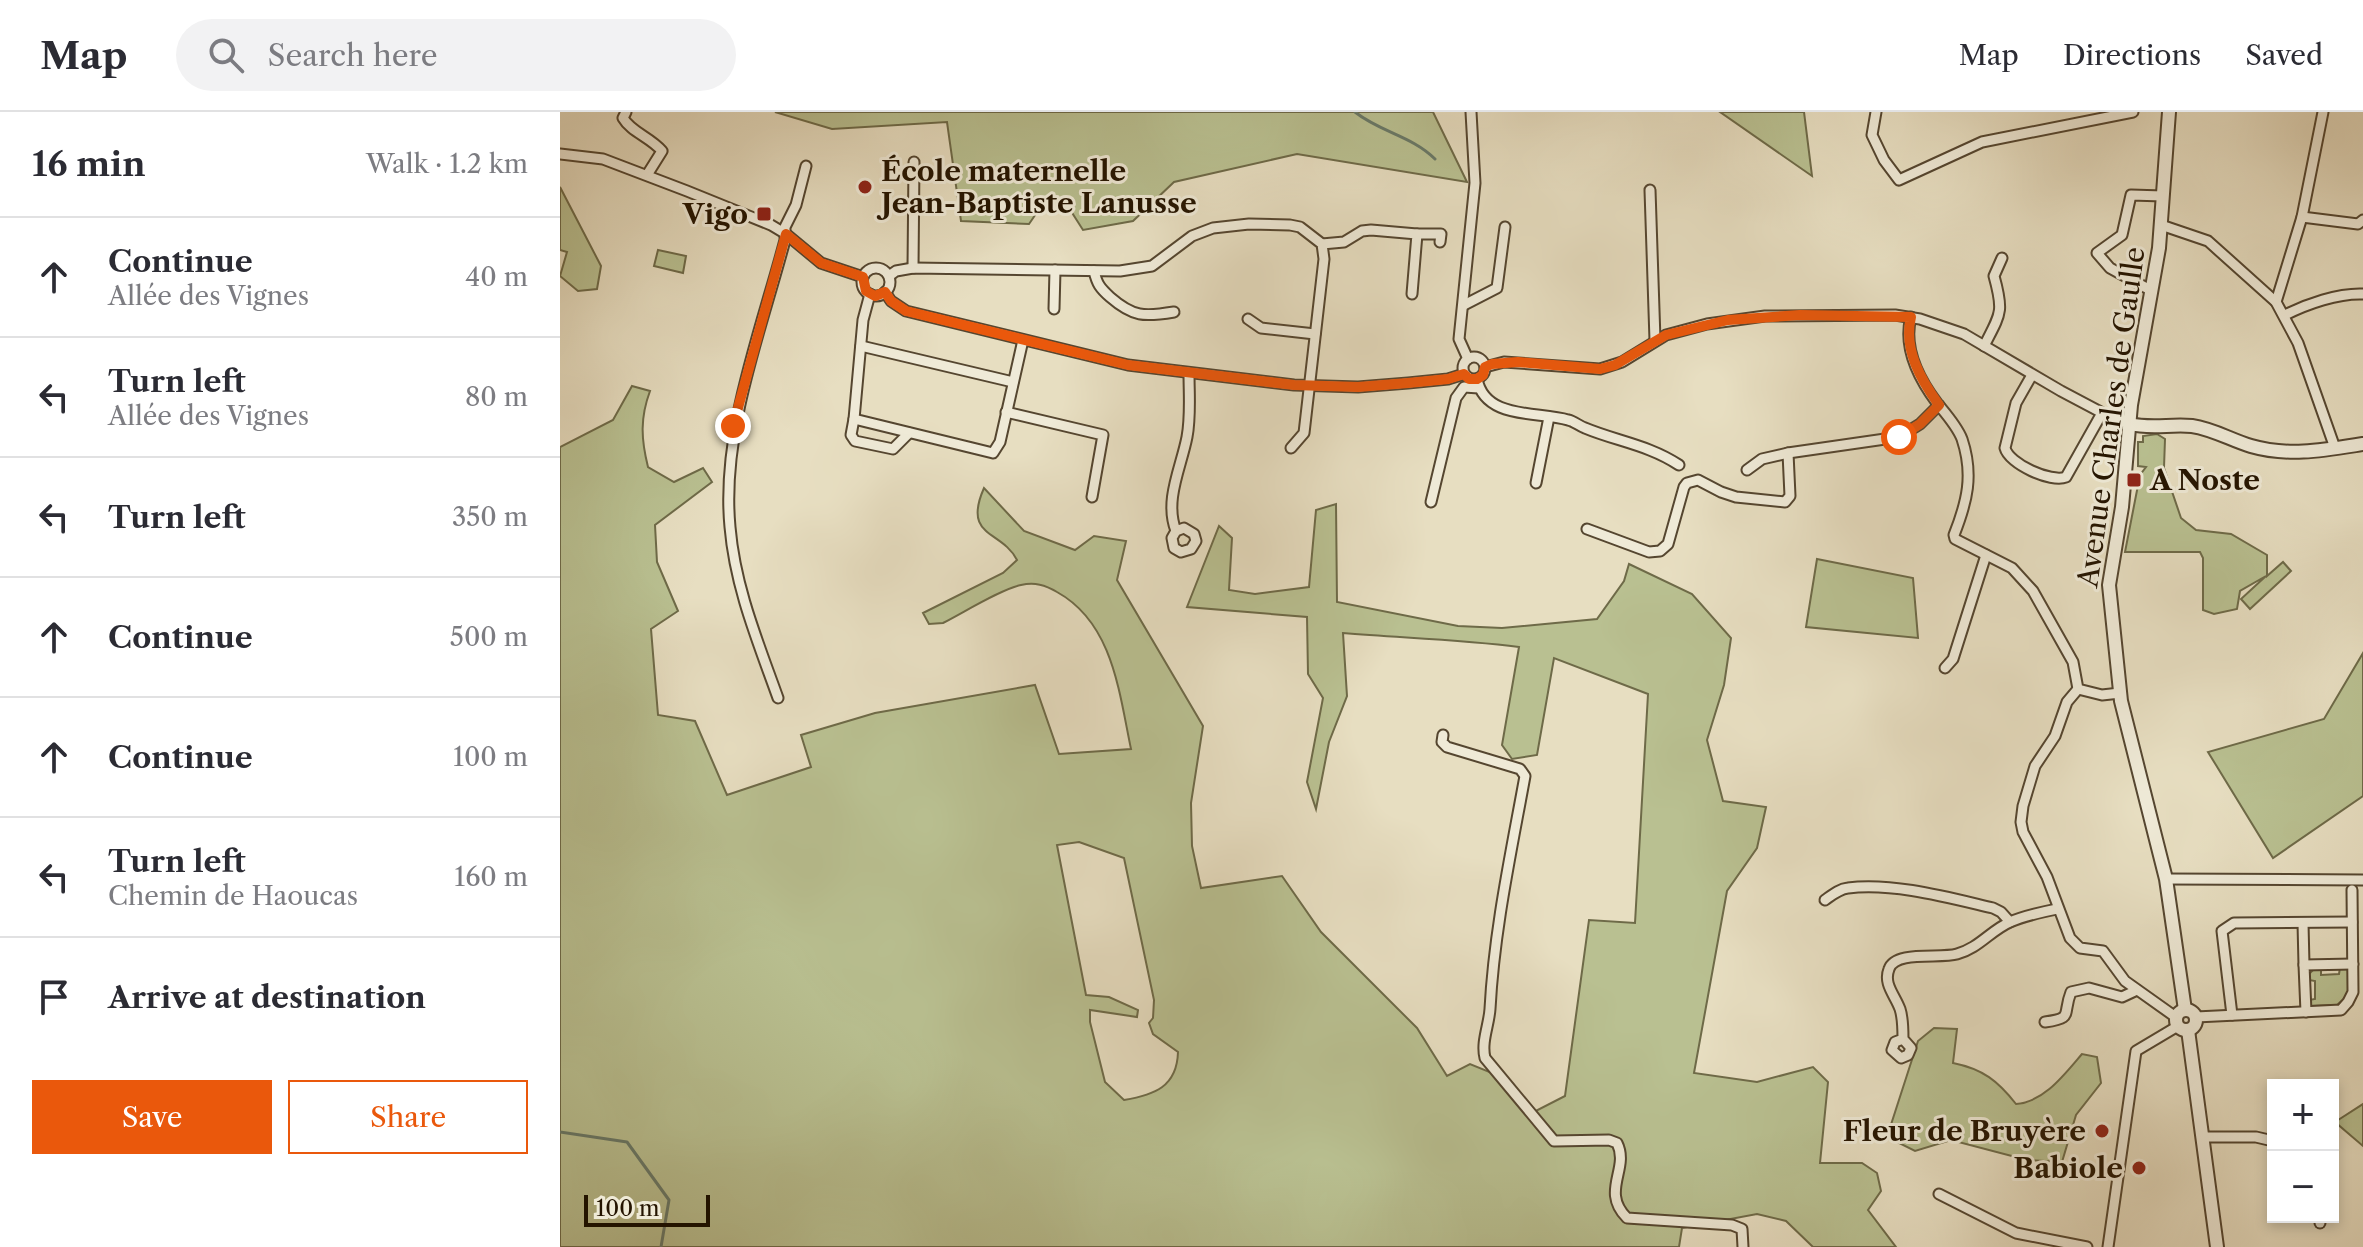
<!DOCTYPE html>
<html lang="en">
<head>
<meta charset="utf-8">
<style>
  body { margin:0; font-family:"Libre Caslon Text",serif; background:#f2f2f3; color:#2b2b33 }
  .controls { position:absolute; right:24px; bottom:24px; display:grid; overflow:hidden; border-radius:0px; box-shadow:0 4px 12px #0003 }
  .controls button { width:72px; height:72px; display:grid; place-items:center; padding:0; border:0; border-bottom:2px solid #e1e1e2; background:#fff; color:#2b2b33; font:40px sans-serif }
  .scale { position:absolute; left:24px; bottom:20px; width:126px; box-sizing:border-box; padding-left:8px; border:4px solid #241400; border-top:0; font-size:22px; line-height:28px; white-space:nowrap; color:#241400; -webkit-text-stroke:6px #efead7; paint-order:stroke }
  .stop { position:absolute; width:24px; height:24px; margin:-18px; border:6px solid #ea580c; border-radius:50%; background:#fff }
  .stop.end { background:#ea580c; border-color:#fff; box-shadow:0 2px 8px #0008 }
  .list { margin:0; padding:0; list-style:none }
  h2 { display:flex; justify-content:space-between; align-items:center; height:104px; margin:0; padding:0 32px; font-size:34px }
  h2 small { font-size:26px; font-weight:400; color:#7c7c81 }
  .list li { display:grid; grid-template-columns:52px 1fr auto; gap:24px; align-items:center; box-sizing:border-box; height:120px; padding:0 32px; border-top:2px solid #e1e1e2 }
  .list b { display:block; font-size:30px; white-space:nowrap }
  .list p { margin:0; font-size:26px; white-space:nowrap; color:#7c7c81 }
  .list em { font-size:26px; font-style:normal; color:#7c7c81 }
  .actions { display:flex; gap:16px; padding:24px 32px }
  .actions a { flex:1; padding:18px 0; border:2px solid #ea580c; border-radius:0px; text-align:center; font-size:28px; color:#ea580c }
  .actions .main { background:#ea580c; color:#fff }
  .icon { flex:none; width:44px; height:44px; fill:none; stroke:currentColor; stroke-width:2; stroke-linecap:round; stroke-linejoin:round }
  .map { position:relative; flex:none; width:1803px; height:1135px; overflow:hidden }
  header { display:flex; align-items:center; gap:48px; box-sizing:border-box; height:112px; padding:0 40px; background:#fff; border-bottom:2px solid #e1e1e2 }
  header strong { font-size:38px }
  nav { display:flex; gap:44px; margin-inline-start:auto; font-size:28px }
  .search { width:560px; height:72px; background:#f2f2f3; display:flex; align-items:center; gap:20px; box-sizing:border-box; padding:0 28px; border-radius:44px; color:#7c7c81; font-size:30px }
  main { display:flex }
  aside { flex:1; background:#fff }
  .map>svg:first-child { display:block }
</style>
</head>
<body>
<header>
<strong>Map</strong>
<div class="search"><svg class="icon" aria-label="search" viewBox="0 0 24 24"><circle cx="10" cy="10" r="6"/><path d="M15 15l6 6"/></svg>Search here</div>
<nav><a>Map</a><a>Directions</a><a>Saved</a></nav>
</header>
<main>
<aside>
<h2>16 min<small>Walk · 1.2 km</small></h2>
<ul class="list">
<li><svg class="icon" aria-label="ahead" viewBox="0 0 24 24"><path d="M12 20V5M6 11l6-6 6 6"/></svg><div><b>Continue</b><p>Allée des Vignes</p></div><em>40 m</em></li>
<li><svg class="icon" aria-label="left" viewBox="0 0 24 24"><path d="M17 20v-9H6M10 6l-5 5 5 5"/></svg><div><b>Turn left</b><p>Allée des Vignes</p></div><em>80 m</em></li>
<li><svg class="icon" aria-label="left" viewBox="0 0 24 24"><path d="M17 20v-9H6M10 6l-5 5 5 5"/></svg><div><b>Turn left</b></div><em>350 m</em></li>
<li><svg class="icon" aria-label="ahead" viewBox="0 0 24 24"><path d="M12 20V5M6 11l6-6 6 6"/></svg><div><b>Continue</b></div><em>500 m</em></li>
<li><svg class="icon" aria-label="ahead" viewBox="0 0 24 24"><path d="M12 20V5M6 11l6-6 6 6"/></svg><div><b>Continue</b></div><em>100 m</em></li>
<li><svg class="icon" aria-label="left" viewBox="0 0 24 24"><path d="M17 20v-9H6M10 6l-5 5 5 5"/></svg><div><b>Turn left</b><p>Chemin de Haoucas</p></div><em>160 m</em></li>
<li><svg class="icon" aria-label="arrive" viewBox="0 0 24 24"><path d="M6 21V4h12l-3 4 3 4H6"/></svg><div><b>Arrive at destination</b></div></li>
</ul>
<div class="actions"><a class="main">Save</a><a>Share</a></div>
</aside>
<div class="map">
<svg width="1803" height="1135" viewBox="0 0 1803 1135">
  <rect width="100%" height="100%" fill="#e7dec1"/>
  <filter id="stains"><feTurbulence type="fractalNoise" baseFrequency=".0025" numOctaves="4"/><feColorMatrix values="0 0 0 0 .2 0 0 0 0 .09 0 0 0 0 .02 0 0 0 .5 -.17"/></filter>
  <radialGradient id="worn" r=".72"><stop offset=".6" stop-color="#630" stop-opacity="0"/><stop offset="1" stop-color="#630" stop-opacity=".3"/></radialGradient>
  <g fill="#b9c091" stroke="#6e6a48" stroke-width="2" fill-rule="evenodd">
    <polygon points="215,0 873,0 907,70 737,42 614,70 573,109 523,118 509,96 482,93 469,112 401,109 387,10 272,17"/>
    <polygon points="1160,0 1244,0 1252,64"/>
    <polygon points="0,75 41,154 37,177 18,179 0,164 7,140 0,138"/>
    <polygon points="98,138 126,144 123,161 94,154"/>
    <path d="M72,274L90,279C80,306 81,327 88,355L114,370L143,356L152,370L95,413L97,450L118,499L91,517L98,603L135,609L167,683L251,655L241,623L315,601L475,573L499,642L571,637C559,580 553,511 497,480C485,473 475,470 461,473C441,477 403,501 383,511L369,512L363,501L443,461L457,448C442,418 402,426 424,376L464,419L515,438L534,424L566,429L557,468L643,614L631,691L632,734L641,776L722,764L761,820L857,916L887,964L910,952L937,963L968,1003L1005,984L1029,808L1075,811L1088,582L994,546L977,643L952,647L942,633L959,535C900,527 842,526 783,521L787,584L769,630L756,697L747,670L763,586L748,562L747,505L627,495L659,414L672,426L669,478L695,482L749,475L756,398L776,392L777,490L898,514L942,516L1037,507L1064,469L1069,452L1132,482L1171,526L1164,573L1147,628L1163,689L1206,695L1197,736L1167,779L1134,961L1197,970L1253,955L1268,970L1260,1051H1302L1317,1061L1321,1079L1308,1098L1336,1135H1253L1226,1109L1197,1102L1122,1116L1119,1135H0V335L53,308ZM519,730L564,746L594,888L593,906L589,911L593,922L618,940C617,975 594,983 564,988L545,970L530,910V898L577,905L578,898L549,885L526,883L497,733Z"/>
    <polygon points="1597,322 1605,327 1604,356 1621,406 1636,418 1671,422 1707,443 1707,464 1723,450 1731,459 1690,497 1681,487 1706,464 1680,479 1677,497 1654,502 1643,498 1643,446 1640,440 1565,440 1580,363 1586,355 1578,354 1578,330 1583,330 1583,324"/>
    <polygon points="1257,447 1353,466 1358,526 1246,515"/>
    <polygon points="1803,541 1803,684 1713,746 1648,640 1764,607"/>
    <polygon points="1788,855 1788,883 1777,893 1749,894 1749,888 1755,887 1755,869 1749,868 1749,862 1754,857 1761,857 1761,863 1779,862 1780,856"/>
    <path d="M1374,916L1397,917L1393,951C1423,957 1438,969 1456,992C1484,990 1504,963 1522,942L1537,945L1541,971L1516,1003L1502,1050L1467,1048L1391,1028L1355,1039L1327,1025L1358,929Z"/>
    <polygon points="1803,992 1803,1034 1775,1010"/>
  </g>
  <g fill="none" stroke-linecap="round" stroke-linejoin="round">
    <g stroke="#697968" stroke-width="3">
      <path d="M795,0C820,20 852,24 875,47"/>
      <polyline points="0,1020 67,1030 109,1088 101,1135"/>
    </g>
    <defs>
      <g id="minor">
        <path d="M66,0L63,6C71,20 90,25 102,39L87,63"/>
        <polyline points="1316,0 1312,23 1324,48 1339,68 1422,30 1573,0"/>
        <polyline points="0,42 43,47 127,79 211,113 226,122 261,151 303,165"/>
        <polyline points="1090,78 1095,228"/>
        <polyline points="1742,105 1798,112 1803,108"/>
        <polyline points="1601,113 1648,129 1716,190 1738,231 1775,336"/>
        <polyline points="857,122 881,122 880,130"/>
        <polyline points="762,132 784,130 802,119 811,118 857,122 852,182"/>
        <polyline points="353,156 354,50"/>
        <circle cx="316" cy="170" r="14"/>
        <path d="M534,159C537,172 540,176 550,185C573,205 584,205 614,200"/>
        <polyline points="329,164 336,159 353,156 560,159 592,154 632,124 653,116 689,112 730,113 740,115 762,132 764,147 744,321 731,336"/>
        <polyline points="1592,179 1550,156 1537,141 1562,123 1571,83 1603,84"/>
        <polyline points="325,180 331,189 346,199 568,253 734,273 798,275 848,271 888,267 904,262"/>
        <polyline points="310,182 303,208 294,307 433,341 440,330 463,228"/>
        <polyline points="1716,190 1742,105 1763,0"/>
        <polyline points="904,193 937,176 945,115"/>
        <polyline points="494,197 495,158"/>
        <path d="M1725,203C1747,192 1778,181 1803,182"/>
        <path d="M1351,205C1343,235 1359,267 1377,291C1386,302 1397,314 1402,327C1414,363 1407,390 1394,423L1395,427L1452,456L1473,479L1513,550L1518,577L1542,583L1560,581"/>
        <polyline points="688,207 701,216 755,222"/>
        <polyline points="301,234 453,270"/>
        <path d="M1424,234C1441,201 1444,200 1434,164L1442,146"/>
        <circle cx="914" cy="256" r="11"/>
        <polyline points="908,247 899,227 915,71 911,0"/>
        <polyline points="925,255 944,250 1040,257 1062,250 1106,223 1147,212 1205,204 1335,203 1360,207 1404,222 1501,279 1552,306 1570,312"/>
        <path d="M1472,263L1456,291L1445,336C1449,352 1491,371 1506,365L1542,301"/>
        <path d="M917,267C925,308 978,299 1008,308C1014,309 1019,314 1025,316C1056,329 1089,333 1119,353"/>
        <polyline points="446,300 543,323 532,385"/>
        <polyline points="294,307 291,323 295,329 333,337 349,321"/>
        <polyline points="1187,358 1202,347 1228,341 1339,325 1360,312 1379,293"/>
        <polyline points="976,371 989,305"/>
        <polyline points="871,390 896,286 904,275 919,276"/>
        <polyline points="1027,417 1089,440 1100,439 1108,432 1124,375 1127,371 1138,368 1161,380 1176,385 1225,390 1230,384 1228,341"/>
        <path d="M616,419L624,416L634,422L636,429L631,437L621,440L614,436L612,426L616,419C604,388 621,356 627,325C631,304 629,283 629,261"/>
        <polyline points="1385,556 1393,547 1426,443"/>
        <polyline points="1518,577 1507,590 1495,624 1475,654 1463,694 1461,710 1463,720 1487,765 1510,826 1520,836 1543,839 1565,869 1617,906"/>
        <path d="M218,586C198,530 175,475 170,415C161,320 201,219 225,128V115L236,93L246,54"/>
        <path d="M883,623L882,630L887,635L960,657L965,664C951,741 934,819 930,897C929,913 921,930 925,946L994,1029L1049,1028L1057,1031C1070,1057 1040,1079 1067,1106L1172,1113L1182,1117L1183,1135"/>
        <polyline points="1606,767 1803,768"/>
        <path d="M1265,788C1272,783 1279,777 1288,776C1332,770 1390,786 1433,796L1441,800L1450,810"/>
        <polyline points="1743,811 1744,853"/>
        <polyline points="1746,900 1744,853 1793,852"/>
        <polyline points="1672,903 1662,819 1674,811 1792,810"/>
        <polyline points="1636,905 1781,898 1788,890 1793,880 1792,778"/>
        <path d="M1485,910C1514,906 1502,903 1511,880L1529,876L1562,885L1577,878"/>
        <path d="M1343,927L1335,930L1332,938L1341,946L1348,943L1351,936L1343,927C1343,917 1343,906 1340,897C1335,883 1323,872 1329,857C1335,838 1380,847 1397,842C1419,836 1430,819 1450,810C1464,804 1482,800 1497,797"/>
        <polyline points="1642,1025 1696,1025 1713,1029"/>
        <polyline points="1379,1082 1456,1121 1527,1135"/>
        <polyline points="1760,1111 1760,1105"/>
        <polyline points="1548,1135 1576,939 1618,914"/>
      </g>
      <g id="tertiary">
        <polyline points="1609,0 1599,136 1571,293 1562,395 1549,473 1561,589 1606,767 1625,898"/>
        <path d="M1570,312C1590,317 1611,312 1632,314C1653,317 1671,328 1691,334C1729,345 1765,338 1803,332"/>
        <circle cx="1626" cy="908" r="10"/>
        <polyline points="1628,918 1657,1135"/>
      </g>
    </defs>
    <use href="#minor" stroke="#554630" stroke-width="13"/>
    <use href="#tertiary" stroke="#554630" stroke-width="16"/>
    <use href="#minor" stroke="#efead7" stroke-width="9"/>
    <use href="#tertiary" stroke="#efead7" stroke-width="12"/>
  </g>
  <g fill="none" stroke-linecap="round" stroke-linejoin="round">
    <path stroke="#ea580c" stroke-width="10" d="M173,314L226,122L261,151L303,165L306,179L315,184L325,180L331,189L346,199L568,253L734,273L798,275L848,271L888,267L904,262L909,267H917L923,263L925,255L932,252L958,250L1040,257L1055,253L1106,223L1168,208L1240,203L1351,205C1343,237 1361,268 1379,293L1360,312L1339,325"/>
  </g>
  <g fill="#8f2418" stroke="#efead7" stroke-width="3">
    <circle cx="305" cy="75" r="8"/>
    <rect x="196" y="94" width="16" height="16" rx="4"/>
    <rect x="1566" y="360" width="16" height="16" rx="4"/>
    <circle cx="1542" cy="1019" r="8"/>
    <circle cx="1579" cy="1056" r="8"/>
  </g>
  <g text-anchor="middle" stroke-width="6" stroke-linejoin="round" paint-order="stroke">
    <g font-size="28" font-weight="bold" fill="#241400" stroke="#efead7" text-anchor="end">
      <text x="321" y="69" text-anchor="start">École maternelle<tspan x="321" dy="32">Jean-Baptiste Lanusse</tspan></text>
      <text x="188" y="112">Vigo</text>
      <text x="1590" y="378" text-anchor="start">A Noste</text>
      <text x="1526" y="1029">Fleur de Bruyère</text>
      <text x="1563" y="1066">Babiole</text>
    </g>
    <g font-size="28" fill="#241400" stroke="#efead7">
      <text transform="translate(1551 305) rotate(-82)" y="10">Avenue Charles de Gaulle</text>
    </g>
  </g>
  <rect width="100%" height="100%" filter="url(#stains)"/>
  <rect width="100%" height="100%" fill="url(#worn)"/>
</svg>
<div class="controls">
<button>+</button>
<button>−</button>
</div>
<div class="scale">100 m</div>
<div class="stop" style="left:1339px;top:325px"></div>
<div class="stop end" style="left:173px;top:314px"></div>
</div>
</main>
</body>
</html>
